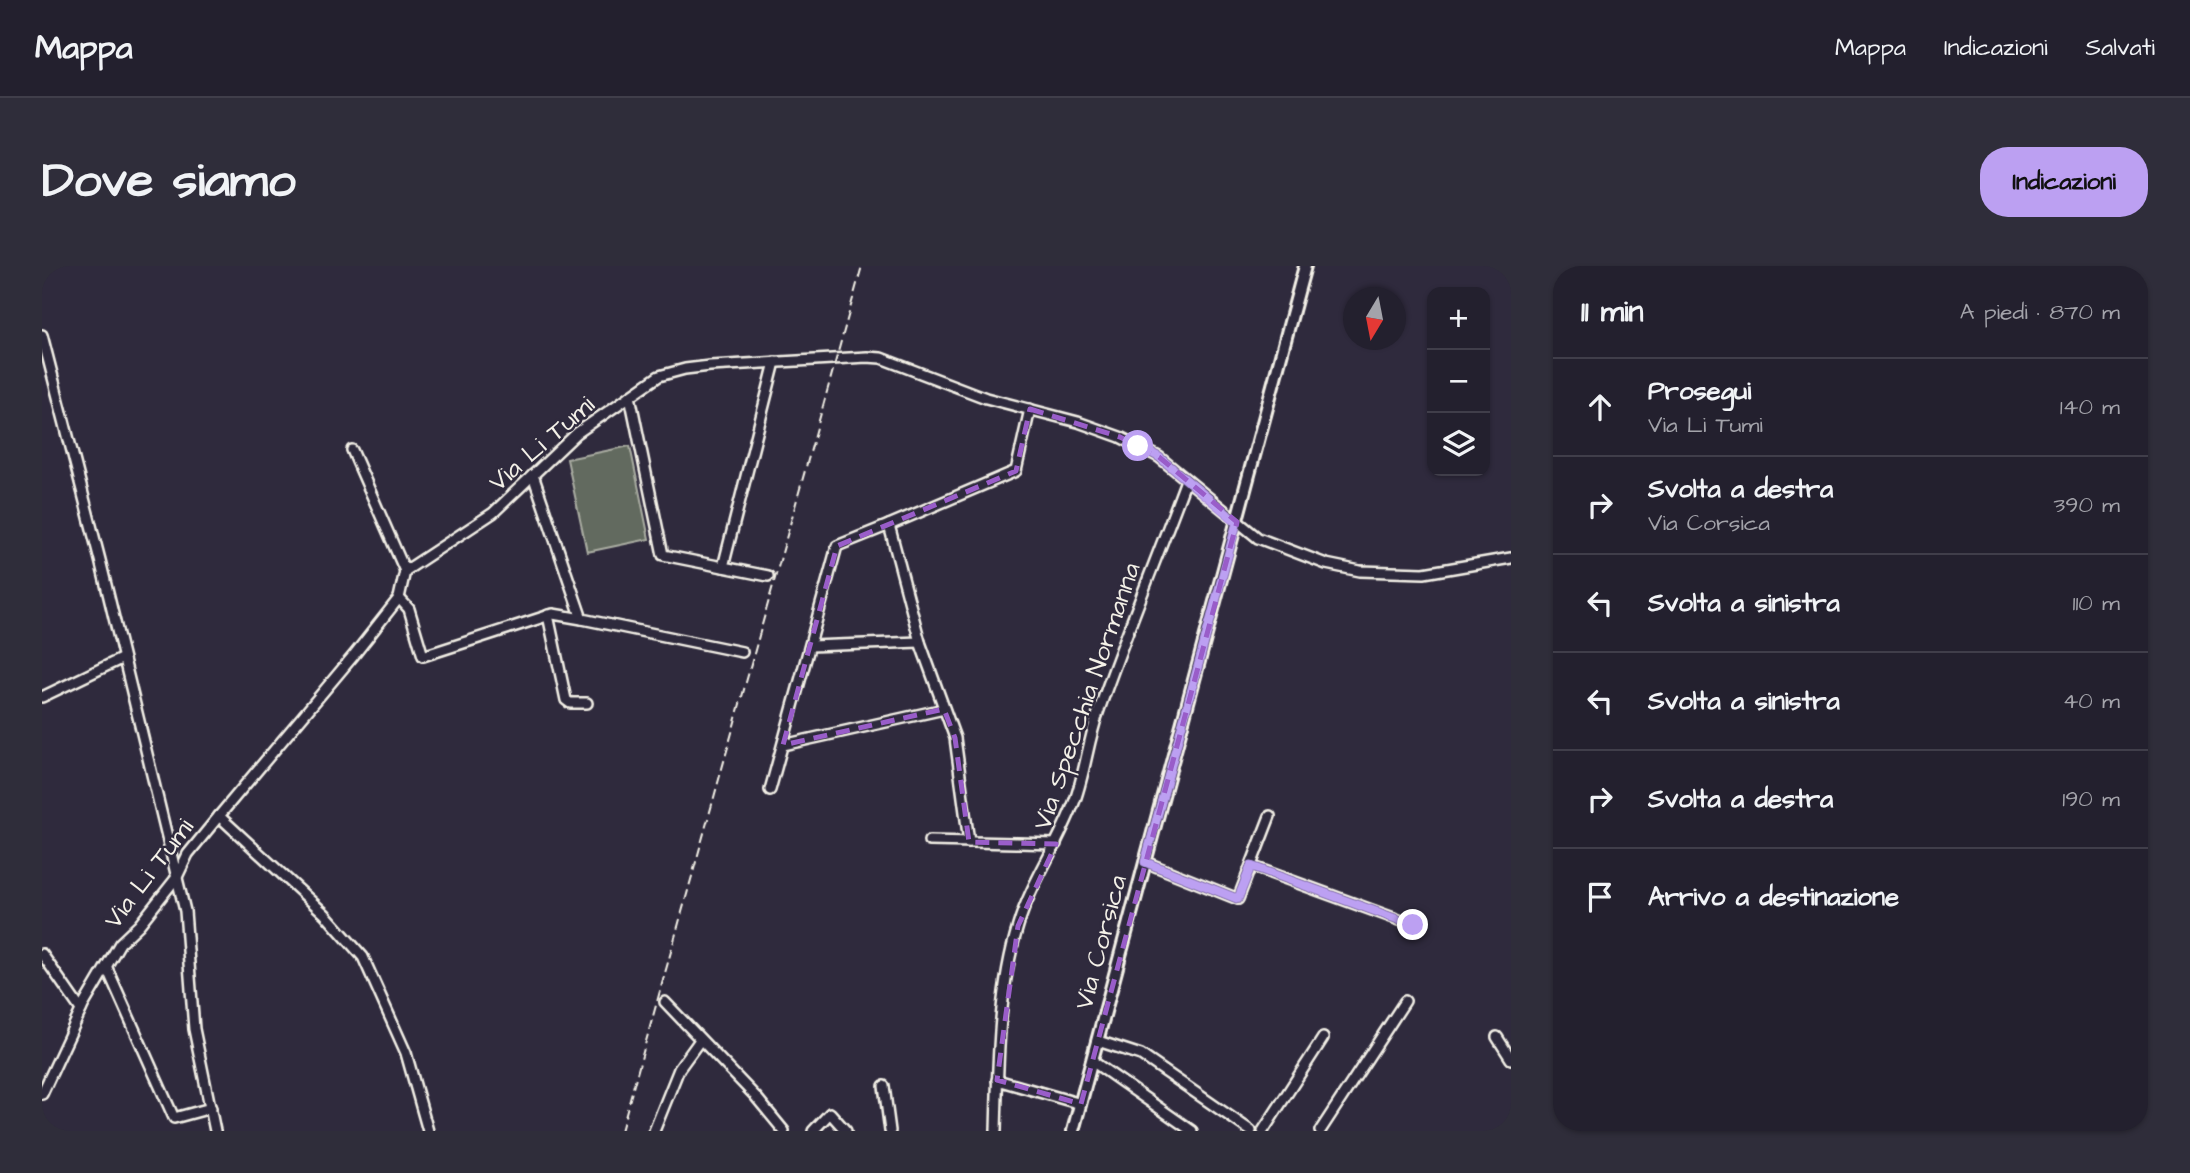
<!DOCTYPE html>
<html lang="it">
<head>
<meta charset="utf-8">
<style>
  body { margin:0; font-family:"Architects Daughter",sans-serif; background:#2f2d3a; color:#f1f3f6 }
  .controls { position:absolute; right:21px; top:21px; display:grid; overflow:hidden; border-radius:14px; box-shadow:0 2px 5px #0004 }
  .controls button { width:63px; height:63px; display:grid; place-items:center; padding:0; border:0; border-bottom:2px solid #403e4a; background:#23202e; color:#f1f3f6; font:35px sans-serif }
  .compass { position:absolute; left:1301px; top:21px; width:63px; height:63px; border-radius:50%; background:#23202e; box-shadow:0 2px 5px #0004; rotate:190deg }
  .stop { position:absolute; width:21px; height:21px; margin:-16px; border:5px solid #bca0f2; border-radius:50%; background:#fff }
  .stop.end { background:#bca0f2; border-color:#fff; box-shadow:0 2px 7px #0008 }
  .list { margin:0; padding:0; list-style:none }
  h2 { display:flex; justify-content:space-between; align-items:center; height:91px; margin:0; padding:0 28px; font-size:30px }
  h2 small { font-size:23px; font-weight:400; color:#a3a3aa }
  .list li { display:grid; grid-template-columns:46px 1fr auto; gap:21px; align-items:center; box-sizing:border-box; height:98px; padding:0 28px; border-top:2px solid #403e4a }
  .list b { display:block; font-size:26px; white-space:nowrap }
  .list p { margin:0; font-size:23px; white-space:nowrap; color:#a3a3aa }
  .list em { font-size:23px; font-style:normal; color:#a3a3aa }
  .icon { flex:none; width:38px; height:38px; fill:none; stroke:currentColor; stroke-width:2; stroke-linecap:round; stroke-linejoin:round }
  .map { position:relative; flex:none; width:1469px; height:865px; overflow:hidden; border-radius:28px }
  header { display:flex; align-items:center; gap:42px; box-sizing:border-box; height:98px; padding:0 35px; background:#23202e; border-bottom:2px solid #403e4a }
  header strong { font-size:33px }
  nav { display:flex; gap:38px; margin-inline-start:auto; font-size:24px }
  .intro { display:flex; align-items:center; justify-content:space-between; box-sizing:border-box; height:168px; padding:0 42px }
  h1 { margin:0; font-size:49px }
  .button { padding:18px 32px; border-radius:28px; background:#bca0f2; color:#111; font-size:24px; font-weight:700 }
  main { display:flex; gap:42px; padding:0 42px }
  aside { flex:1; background:#23202e; border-radius:28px; box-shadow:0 2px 5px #0004 }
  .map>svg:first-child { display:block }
</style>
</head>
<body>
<header>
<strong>Mappa</strong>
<nav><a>Mappa</a><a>Indicazioni</a><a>Salvati</a></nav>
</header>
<div class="intro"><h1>Dove siamo</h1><a class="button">Indicazioni</a></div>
<main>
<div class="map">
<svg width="1469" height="865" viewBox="0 0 1469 865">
  <rect width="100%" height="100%" fill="#2f2a3d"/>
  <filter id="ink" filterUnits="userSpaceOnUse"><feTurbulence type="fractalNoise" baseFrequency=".0143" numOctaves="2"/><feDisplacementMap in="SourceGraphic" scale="14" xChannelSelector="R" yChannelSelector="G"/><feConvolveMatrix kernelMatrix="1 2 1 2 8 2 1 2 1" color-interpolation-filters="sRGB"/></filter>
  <g filter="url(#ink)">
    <polygon fill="#626a5e" stroke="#abaea3" stroke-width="2" points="588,180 607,273 545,286 525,193"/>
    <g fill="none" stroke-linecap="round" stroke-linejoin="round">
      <defs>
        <g id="minor">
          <polyline points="0,69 58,294 143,645 152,763 173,865"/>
          <polyline points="588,130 621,289 726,310"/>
          <polyline points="310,184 363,305"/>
          <polyline points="491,209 540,353 700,386"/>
          <polyline points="681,301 733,96"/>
          <polyline points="357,332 367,343 381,390 511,348 540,353"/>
          <polyline points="506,349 524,434 528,437 545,437"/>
          <polyline points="768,380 878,376"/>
          <polyline points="0,431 81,392"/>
          <polyline points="741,479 902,443"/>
          <polyline points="728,524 795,280 847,259"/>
          <polyline points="177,550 283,648 321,691 364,787 386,865"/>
          <polyline points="887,575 1014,578"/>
          <polyline points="927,576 913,472 878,376 847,259 974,205 988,143"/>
          <polyline points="1103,596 1196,633 1228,550"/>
          <polyline points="1209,600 1371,659"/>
          <polyline points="0,688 39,744"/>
          <polyline points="65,702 132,852 169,842"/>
          <polyline points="623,736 714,831 742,865"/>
          <polyline points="1455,771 1469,793"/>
          <polyline points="1056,775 1099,789 1209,865"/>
          <polyline points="1050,795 1150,865"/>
          <polyline points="955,814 1039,838"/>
          <polyline points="842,820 848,865"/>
          <polyline points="0,828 41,740 78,677 97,659 135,611 146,588 177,550 312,389 357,332 363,305 451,247 535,167 617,110 643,103 668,100 825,91 839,92 944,132 1036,156 1078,171 1117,191 1216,272 1284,298 1318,305 1382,307 1469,292"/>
          <polyline points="612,865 637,803 658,774"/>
          <polyline points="771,865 788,847 804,865"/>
          <path d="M954,865C956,797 956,725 976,660C989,616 1017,578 1033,534C1043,506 1046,476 1056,447C1083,369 1115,292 1144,214"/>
          <polyline points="1221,865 1281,772"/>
          <polyline points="1278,865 1363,735"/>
        </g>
        <polyline id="major" points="1031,865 1263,0"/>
      </defs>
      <use href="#minor" stroke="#f4f1e8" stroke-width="14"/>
      <use href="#major" stroke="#f4f1e8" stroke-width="16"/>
      <use href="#minor" stroke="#2f2a3d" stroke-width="9"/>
      <use href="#major" stroke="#2f2a3d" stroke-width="10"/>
      <polyline stroke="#f4f1e8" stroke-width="2" stroke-dasharray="10 5" stroke-linecap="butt" points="579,865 820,0"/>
    </g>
  </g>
  <g fill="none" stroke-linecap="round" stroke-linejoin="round" filter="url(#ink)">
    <polyline stroke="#bca0f2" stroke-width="9" points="1096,180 1117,191 1195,256 1103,596 1196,633 1209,600 1371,659"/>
  </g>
  <path fill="none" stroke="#995dc9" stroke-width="5" stroke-dasharray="14 9" stroke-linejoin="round" d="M988,143L1078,171L1117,191L1195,256L1039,838L955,814L976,660L1014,578L927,576L913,472L902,443L741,479L795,280L974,205Z"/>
  <g text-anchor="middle" stroke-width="5" stroke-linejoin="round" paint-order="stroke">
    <g font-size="26" fill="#f4f1e8" stroke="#2f2a3d">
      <text transform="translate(499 177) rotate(-41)" y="9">Via Li Tumi</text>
      <text transform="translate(1044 430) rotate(-71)" y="9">Via Specchia Normanna</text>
      <text transform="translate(106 607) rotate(-53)" y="9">Via Li Tumi</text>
      <text transform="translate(1058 676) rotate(-75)" y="9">Via Corsica</text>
    </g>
  </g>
</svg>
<div class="controls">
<button>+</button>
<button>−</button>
<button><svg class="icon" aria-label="layers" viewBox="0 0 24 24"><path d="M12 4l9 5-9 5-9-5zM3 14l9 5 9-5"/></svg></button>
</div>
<svg class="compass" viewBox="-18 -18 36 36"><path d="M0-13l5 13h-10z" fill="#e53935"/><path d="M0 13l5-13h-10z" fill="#a3a3aa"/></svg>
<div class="stop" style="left:1096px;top:180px"></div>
<div class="stop end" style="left:1371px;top:659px"></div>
</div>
<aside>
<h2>11 min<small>A piedi · 870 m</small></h2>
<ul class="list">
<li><svg class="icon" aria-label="ahead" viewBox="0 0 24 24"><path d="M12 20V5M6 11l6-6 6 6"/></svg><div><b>Prosegui</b><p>Via Li Tumi</p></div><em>140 m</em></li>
<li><svg class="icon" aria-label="right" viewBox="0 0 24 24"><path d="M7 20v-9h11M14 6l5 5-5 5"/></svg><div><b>Svolta a destra</b><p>Via Corsica</p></div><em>390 m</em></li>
<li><svg class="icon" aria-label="left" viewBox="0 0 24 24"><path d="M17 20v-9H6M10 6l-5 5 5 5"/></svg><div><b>Svolta a sinistra</b></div><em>110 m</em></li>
<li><svg class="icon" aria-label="left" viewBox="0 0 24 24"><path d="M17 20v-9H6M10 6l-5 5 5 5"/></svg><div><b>Svolta a sinistra</b></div><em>40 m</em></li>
<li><svg class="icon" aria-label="right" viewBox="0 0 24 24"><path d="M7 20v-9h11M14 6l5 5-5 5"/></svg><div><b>Svolta a destra</b></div><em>190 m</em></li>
<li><svg class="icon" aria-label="arrive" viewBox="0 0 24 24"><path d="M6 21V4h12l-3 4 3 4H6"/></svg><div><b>Arrivo a destinazione</b></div></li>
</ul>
</aside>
</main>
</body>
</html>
